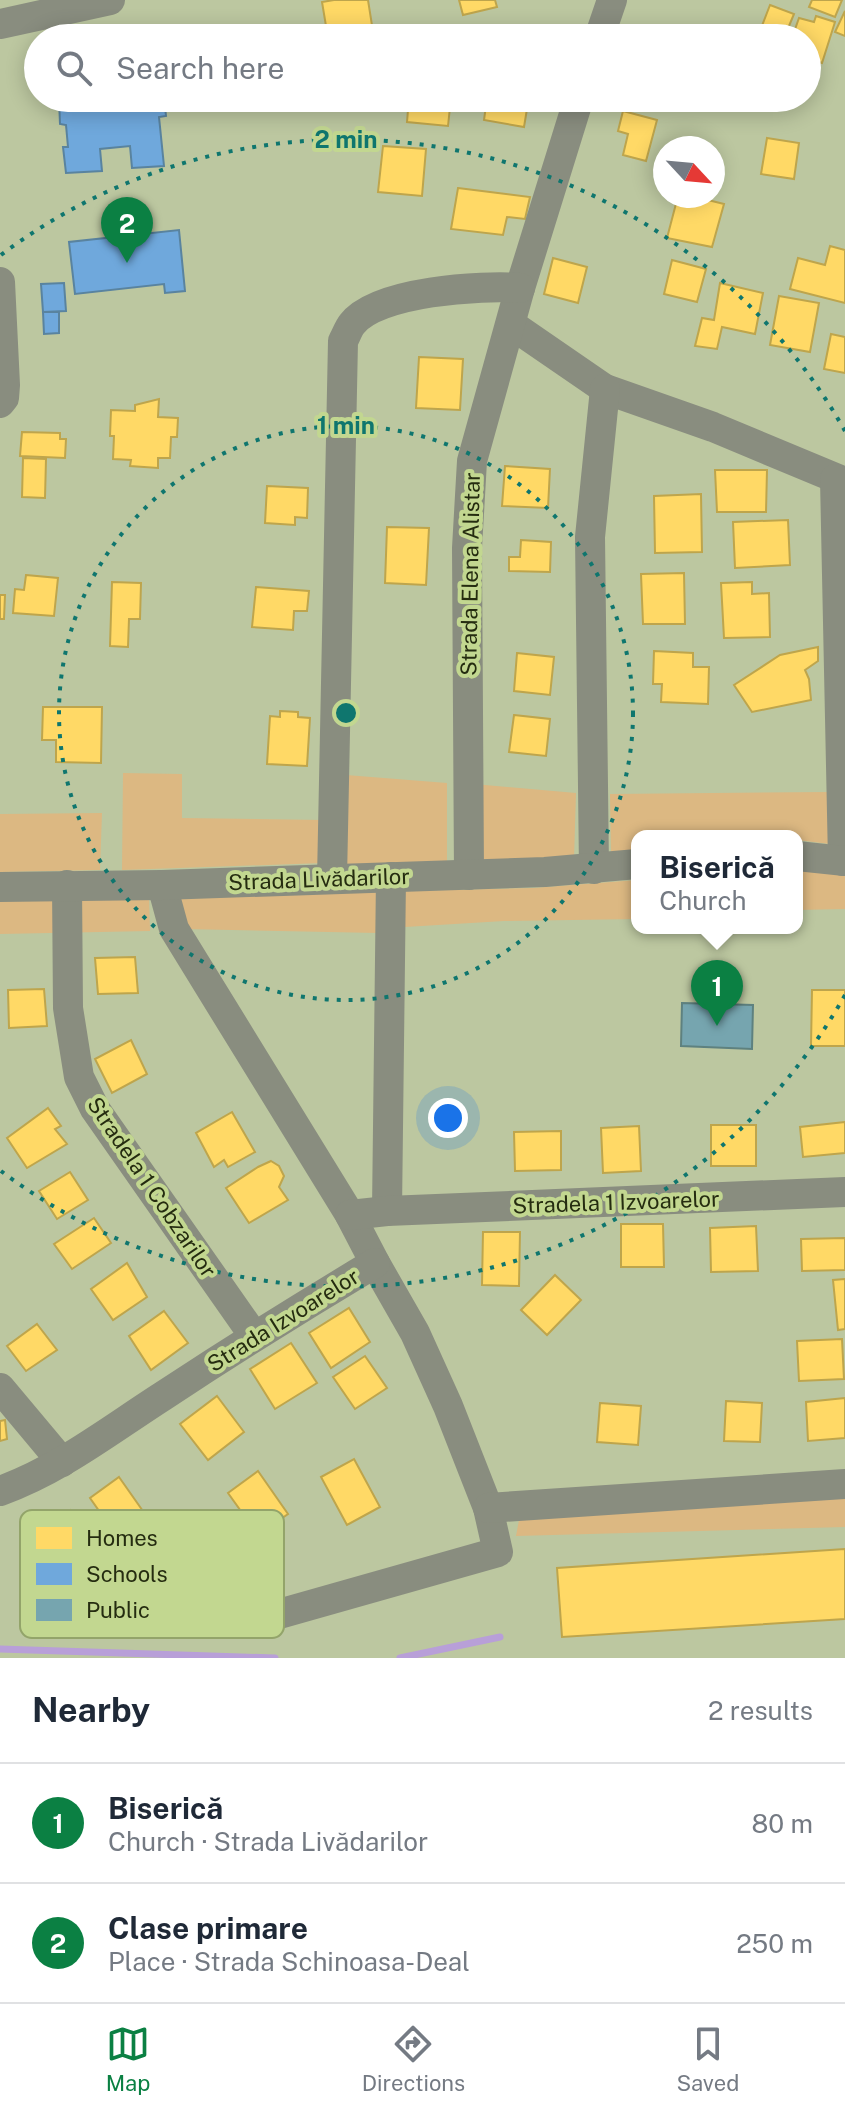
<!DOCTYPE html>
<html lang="en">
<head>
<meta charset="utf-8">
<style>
  body { margin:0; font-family:"Public Sans",sans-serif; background:#f6f6f7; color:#1f2937 }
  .compass { position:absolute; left:653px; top:136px; width:72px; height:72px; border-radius:50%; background:#fff; box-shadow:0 4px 20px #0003; rotate:116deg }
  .you { position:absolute; left:448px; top:1118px; width:28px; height:28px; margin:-20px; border:6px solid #fff; border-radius:50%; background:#1a73e8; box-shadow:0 0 0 12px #1a73e833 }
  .badge { display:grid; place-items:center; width:52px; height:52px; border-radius:50%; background:#0b8043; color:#fff; font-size:26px; font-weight:700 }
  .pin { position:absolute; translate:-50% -66px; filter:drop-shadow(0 2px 4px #0008) }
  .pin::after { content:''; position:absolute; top:42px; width:28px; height:24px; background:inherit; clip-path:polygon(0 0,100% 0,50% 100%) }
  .popup { position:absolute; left:631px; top:830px; width:172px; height:104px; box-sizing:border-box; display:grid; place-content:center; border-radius:16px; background:#fff; filter:drop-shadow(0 2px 6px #0005); font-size:26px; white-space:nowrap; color:#747a83 }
  .popup b { font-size:30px; color:#1f2937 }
  .popup::after { content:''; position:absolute; left:50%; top:100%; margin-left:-16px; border:16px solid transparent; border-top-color:#fff }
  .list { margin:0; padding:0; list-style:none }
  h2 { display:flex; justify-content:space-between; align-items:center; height:104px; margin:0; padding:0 32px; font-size:34px }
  h2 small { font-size:26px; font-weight:400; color:#747a83 }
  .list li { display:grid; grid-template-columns:52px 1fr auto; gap:24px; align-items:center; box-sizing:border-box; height:120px; padding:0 32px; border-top:2px solid #e0e1e3 }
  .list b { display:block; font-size:30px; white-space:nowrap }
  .list p { margin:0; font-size:26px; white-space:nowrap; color:#747a83 }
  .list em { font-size:26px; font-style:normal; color:#747a83 }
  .icon { flex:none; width:44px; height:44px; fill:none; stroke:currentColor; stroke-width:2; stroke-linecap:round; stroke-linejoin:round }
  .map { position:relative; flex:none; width:845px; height:1658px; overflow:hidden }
  .search { position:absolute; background:#fff; box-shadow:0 4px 20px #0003; left:24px; right:24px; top:24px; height:88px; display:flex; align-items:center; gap:20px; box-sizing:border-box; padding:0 28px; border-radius:44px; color:#747a83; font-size:30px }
  .sheet { height:344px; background:#fff }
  nav { display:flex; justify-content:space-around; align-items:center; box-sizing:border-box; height:112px; border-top:2px solid #e0e1e3; background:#fff; font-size:22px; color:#747a83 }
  nav a { display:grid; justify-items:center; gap:4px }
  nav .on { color:#0b8043 }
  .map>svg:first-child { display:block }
</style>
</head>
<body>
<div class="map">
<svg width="845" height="1658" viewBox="0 0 845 1658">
  <rect width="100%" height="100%" fill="#bcc7a0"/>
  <g fill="#dcb882">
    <polygon points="123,773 182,774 182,818 323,820 323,863 122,870"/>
    <polygon points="346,775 447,783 447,864 342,867"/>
    <polygon points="474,784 576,793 574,859 475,863"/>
    <polygon points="831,792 830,844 797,840 797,836 741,834 729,836 637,836 637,849 611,853 610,794"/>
    <polygon points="102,813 100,870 0,872 0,814"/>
    <polygon points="797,868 845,872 845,909 797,910"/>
    <polygon points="637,880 637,919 504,921 405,927 405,891 533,888"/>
    <polygon points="379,892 378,933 183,929 178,895"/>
    <polygon points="149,897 150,931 0,934 0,900"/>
    <polygon points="845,1498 845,1527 516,1536 519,1520"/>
  </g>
  <g fill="#ffd966" stroke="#bea54c" stroke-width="2">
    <polygon points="334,0 368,0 374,38 328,38 322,2"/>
    <polygon points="459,0 495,0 497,7 463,15"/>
    <polygon points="812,0 842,0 835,17 809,7"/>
    <polygon points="770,5 794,14 784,38 779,38 760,31"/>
    <polygon points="845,11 845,36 835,32"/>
    <polygon points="816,16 835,22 822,63 807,59 807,38 792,38 799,18 814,22"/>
    <polygon points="287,98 321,98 321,102 286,100"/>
    <polygon points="409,98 451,98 448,126 407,122"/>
    <polygon points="487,98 528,103 524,127 484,120"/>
    <polygon points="513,98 548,98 546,106 513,100"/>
    <polygon points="623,111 657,120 646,161 623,155 628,134 618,131"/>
    <polygon points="767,138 799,143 794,179 761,174"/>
    <polygon points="383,146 426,149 422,196 378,192"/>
    <polygon points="458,188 530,197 525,219 507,217 503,235 451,229"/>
    <polygon points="678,196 692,196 724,204 712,247 667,238"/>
    <polygon points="830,246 845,250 845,303 790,289 798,258 825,265"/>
    <polygon points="553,258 587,267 578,303 544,294"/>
    <polygon points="672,260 706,269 697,302 664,294"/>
    <polygon points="720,283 763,293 755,334 722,327 717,349 695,346 702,318 714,320"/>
    <polygon points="779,296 819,303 810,352 770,345"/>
    <polygon points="831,334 845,337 845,373 824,369"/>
    <polygon points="419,357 463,359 460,410 416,408"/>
    <polygon points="159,399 158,417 178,418 177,437 171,437 170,458 158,458 158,468 130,466 131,460 113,459 114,436 110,436 111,410 135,411 135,405"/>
    <polygon points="22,432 60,433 60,439 66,439 65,458 20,456"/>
    <polygon points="23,458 46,459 45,498 22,497"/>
    <polygon points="505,466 550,469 548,508 502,506"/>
    <polygon points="715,470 767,470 766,512 717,512"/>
    <polygon points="267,486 308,488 307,518 295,517 295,525 265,523"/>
    <polygon points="701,494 702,552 655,553 654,496"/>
    <polygon points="788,520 790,565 735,568 733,522"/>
    <polygon points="387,527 429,528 426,585 385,583"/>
    <polygon points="521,540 551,542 550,572 509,571 509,557 520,557"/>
    <polygon points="684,573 685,624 643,624 641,574"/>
    <polygon points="26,575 58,578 54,616 13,613 15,589 24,590"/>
    <polygon points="112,582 141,583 140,619 129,619 128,647 110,646"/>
    <polygon points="752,582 752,594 769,593 770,637 724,638 721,583"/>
    <polygon points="256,587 309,591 307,611 294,611 293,630 252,627"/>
    <polygon points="0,595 5,595 4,619 0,619"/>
    <polygon points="818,647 818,661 805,670 809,679 811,700 752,712 734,685 780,655"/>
    <polygon points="654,651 693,653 693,667 709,667 708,704 661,702 662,684 653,684"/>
    <polygon points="517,653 554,657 550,695 514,691"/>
    <polygon points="43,707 102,707 101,763 56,762 56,740 42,740"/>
    <polygon points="280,711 298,712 298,717 310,718 307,766 267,764 270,716 280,717"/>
    <polygon points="514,715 550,719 546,756 509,752"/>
    <polygon points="135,957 138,993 98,994 95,958"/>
    <polygon points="44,989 47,1026 9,1028 8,990"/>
    <polygon points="812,990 845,990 845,1046 811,1046"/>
    <polygon points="131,1040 147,1074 112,1093 95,1059"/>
    <polygon points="48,1108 61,1126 55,1129 67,1144 27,1168 7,1138"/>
    <polygon points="232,1112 255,1152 228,1167 224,1160 214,1167 196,1133"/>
    <polygon points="845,1122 845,1153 803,1157 800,1127"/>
    <rect x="711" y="1125" width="45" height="41"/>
    <polygon points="639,1126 641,1171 603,1173 601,1128"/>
    <polygon points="561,1131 561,1170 515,1171 514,1132"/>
    <polygon points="271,1161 279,1166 284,1176 279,1187 288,1200 249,1223 226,1188 258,1167"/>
    <polygon points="70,1172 88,1200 57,1219 39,1191"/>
    <polygon points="94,1218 111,1243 72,1269 54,1244"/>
    <polygon points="621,1224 663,1224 664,1267 621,1267"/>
    <polygon points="756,1226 758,1271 711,1272 710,1228"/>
    <polygon points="483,1232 520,1232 519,1286 482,1285"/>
    <polygon points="845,1238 845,1270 802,1271 801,1239"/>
    <polygon points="127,1263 147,1297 113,1320 91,1289"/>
    <polygon points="555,1275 581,1300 547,1335 521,1310"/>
    <polygon points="845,1279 845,1329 838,1330 833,1280"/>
    <polygon points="349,1308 370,1342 331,1368 309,1333"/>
    <polygon points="164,1311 188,1343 151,1370 129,1336"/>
    <polygon points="37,1324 57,1350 26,1371 7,1346"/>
    <polygon points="842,1339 844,1379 799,1381 797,1341"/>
    <polygon points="291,1343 317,1383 275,1409 250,1369"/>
    <polygon points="365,1356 387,1388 355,1409 333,1377"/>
    <polygon points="217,1396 244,1432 208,1460 180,1424"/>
    <polygon points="845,1398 845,1438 808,1441 806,1402"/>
    <polygon points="726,1401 762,1403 760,1442 724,1441"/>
    <polygon points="600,1403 641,1406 638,1445 597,1442"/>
    <polygon points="5,1420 7,1439 0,1441 0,1421"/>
    <polygon points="354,1459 380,1507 347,1525 321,1477"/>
    <polygon points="258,1471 288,1514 258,1535 228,1493"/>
    <polygon points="119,1477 145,1514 116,1535 90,1498"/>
    <polygon points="70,1510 92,1547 57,1567 35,1530"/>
    <polygon points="213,1540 230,1564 202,1583 186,1559"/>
    <polygon points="845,1549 845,1619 562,1637 557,1568"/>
  </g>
  <g fill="#6fa8dc" stroke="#59839f" stroke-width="2">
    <polygon points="59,98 164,98 166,116 159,117 164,166 132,168 130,146 100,149 102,171 66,173 63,147 68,147 66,125 60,124"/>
    <polygon points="179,230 185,291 165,293 164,284 75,294 69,242"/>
    <polygon points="64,283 66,311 43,312 41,284"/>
    <polygon points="43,312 59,312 59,333 44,334"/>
  </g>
  <polygon fill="#76a5af" stroke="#5e817f" stroke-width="2" points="682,1003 753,1005 752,1049 681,1046"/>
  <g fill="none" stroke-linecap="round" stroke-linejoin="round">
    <g stroke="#b89fd8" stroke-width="7">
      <polyline points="0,1649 275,1658"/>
      <polyline points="400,1658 500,1637"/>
    </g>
    <g stroke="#898d7f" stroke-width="30">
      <polyline points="0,24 110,0"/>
      <polyline points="599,38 612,0"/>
      <polyline points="0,282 5,385 4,398 0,403"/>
      <polyline points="512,325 605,389 713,427 845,482"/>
      <polyline points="835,479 843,861"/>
      <polyline points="797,856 845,861"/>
      <polyline points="594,869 590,537 605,389"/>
      <polyline points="469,875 467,548 472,461 520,288 579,98"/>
      <path d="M332,879L343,341C346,336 348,329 352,324C377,291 482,285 520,288"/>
      <polyline points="67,885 68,1008 79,1077 95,1109 254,1336"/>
      <polyline points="162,885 174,929 350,1215 375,1263 415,1333 448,1406 488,1508 498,1552 279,1614 211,1620 164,1612"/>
      <polyline points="0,887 162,885 545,872 637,864"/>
      <polyline points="387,1211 391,877"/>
      <polyline points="350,1215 387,1211 845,1192"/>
      <polyline points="0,1388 62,1462"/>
      <path d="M0,1491C59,1470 110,1430 163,1396C233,1350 303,1306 375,1263"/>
      <polyline points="488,1508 845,1484"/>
    </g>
  </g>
  <g fill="none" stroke="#0f766e" stroke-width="4" stroke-dasharray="4 8">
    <circle cx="346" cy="713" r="287"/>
    <path d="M845 995A573 573 0 0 1 1 1171M1 255A573 573 0 0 1 845 431"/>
  </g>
  <g text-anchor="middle" stroke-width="8" stroke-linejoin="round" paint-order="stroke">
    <g font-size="22" fill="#252c10" stroke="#c2d790">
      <text transform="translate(470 574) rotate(-89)" y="8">Strada Elena Alistar</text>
      <text transform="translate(319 879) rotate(-2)" y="8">Strada Livădarilor</text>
      <text transform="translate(152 1187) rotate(56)" y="8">Stradela 1 Cobzarilor</text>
      <text transform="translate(616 1202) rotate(-2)" y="8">Stradela 1 Izvoarelor</text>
      <text transform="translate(283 1320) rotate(-32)" y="8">Strada Izvoarelor</text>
    </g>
  </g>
  <rect x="20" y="1510" width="264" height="128" rx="12" fill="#c2d790" stroke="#93a46a" stroke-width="2"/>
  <rect x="36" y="1527" width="36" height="22" fill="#ffd966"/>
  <rect x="36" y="1563" width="36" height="22" fill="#6fa8dc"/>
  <rect x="36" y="1599" width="36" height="22" fill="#76a5af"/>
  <g font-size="22" fill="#252c10">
    <text x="86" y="1546">Homes</text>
    <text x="86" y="1582">Schools</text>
    <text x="86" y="1618">Public</text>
  </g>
  <circle cx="346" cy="713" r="12" fill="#0f766e" stroke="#c2d790" stroke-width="4"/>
  <g font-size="24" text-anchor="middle" font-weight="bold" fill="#0f766e" stroke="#c2d790" stroke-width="8" stroke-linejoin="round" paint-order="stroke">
    <text x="346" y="148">2 min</text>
    <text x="346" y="434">1 min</text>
  </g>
</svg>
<svg class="compass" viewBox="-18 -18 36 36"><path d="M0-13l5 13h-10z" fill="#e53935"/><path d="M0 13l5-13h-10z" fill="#747a83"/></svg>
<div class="you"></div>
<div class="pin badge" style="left:717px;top:1026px">1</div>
<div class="popup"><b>Biserică</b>Church</div>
<div class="pin badge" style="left:127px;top:263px">2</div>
<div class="search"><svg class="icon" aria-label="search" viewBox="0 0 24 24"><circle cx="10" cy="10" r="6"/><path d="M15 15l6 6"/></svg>Search here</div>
</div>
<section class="sheet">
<h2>Nearby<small>2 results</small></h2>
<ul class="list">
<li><span class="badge">1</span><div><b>Biserică</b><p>Church · Strada Livădarilor</p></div><em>80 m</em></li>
<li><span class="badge">2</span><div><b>Clase primare</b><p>Place · Strada Schinoasa-Deal</p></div><em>250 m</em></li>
</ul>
</section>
<nav>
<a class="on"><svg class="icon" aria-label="map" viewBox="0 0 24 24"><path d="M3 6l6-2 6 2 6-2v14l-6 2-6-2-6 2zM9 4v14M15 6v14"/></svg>Map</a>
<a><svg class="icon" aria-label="directions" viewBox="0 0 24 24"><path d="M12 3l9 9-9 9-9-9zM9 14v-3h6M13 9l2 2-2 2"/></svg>Directions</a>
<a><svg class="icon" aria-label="saved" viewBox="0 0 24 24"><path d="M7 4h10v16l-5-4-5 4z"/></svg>Saved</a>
</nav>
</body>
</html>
